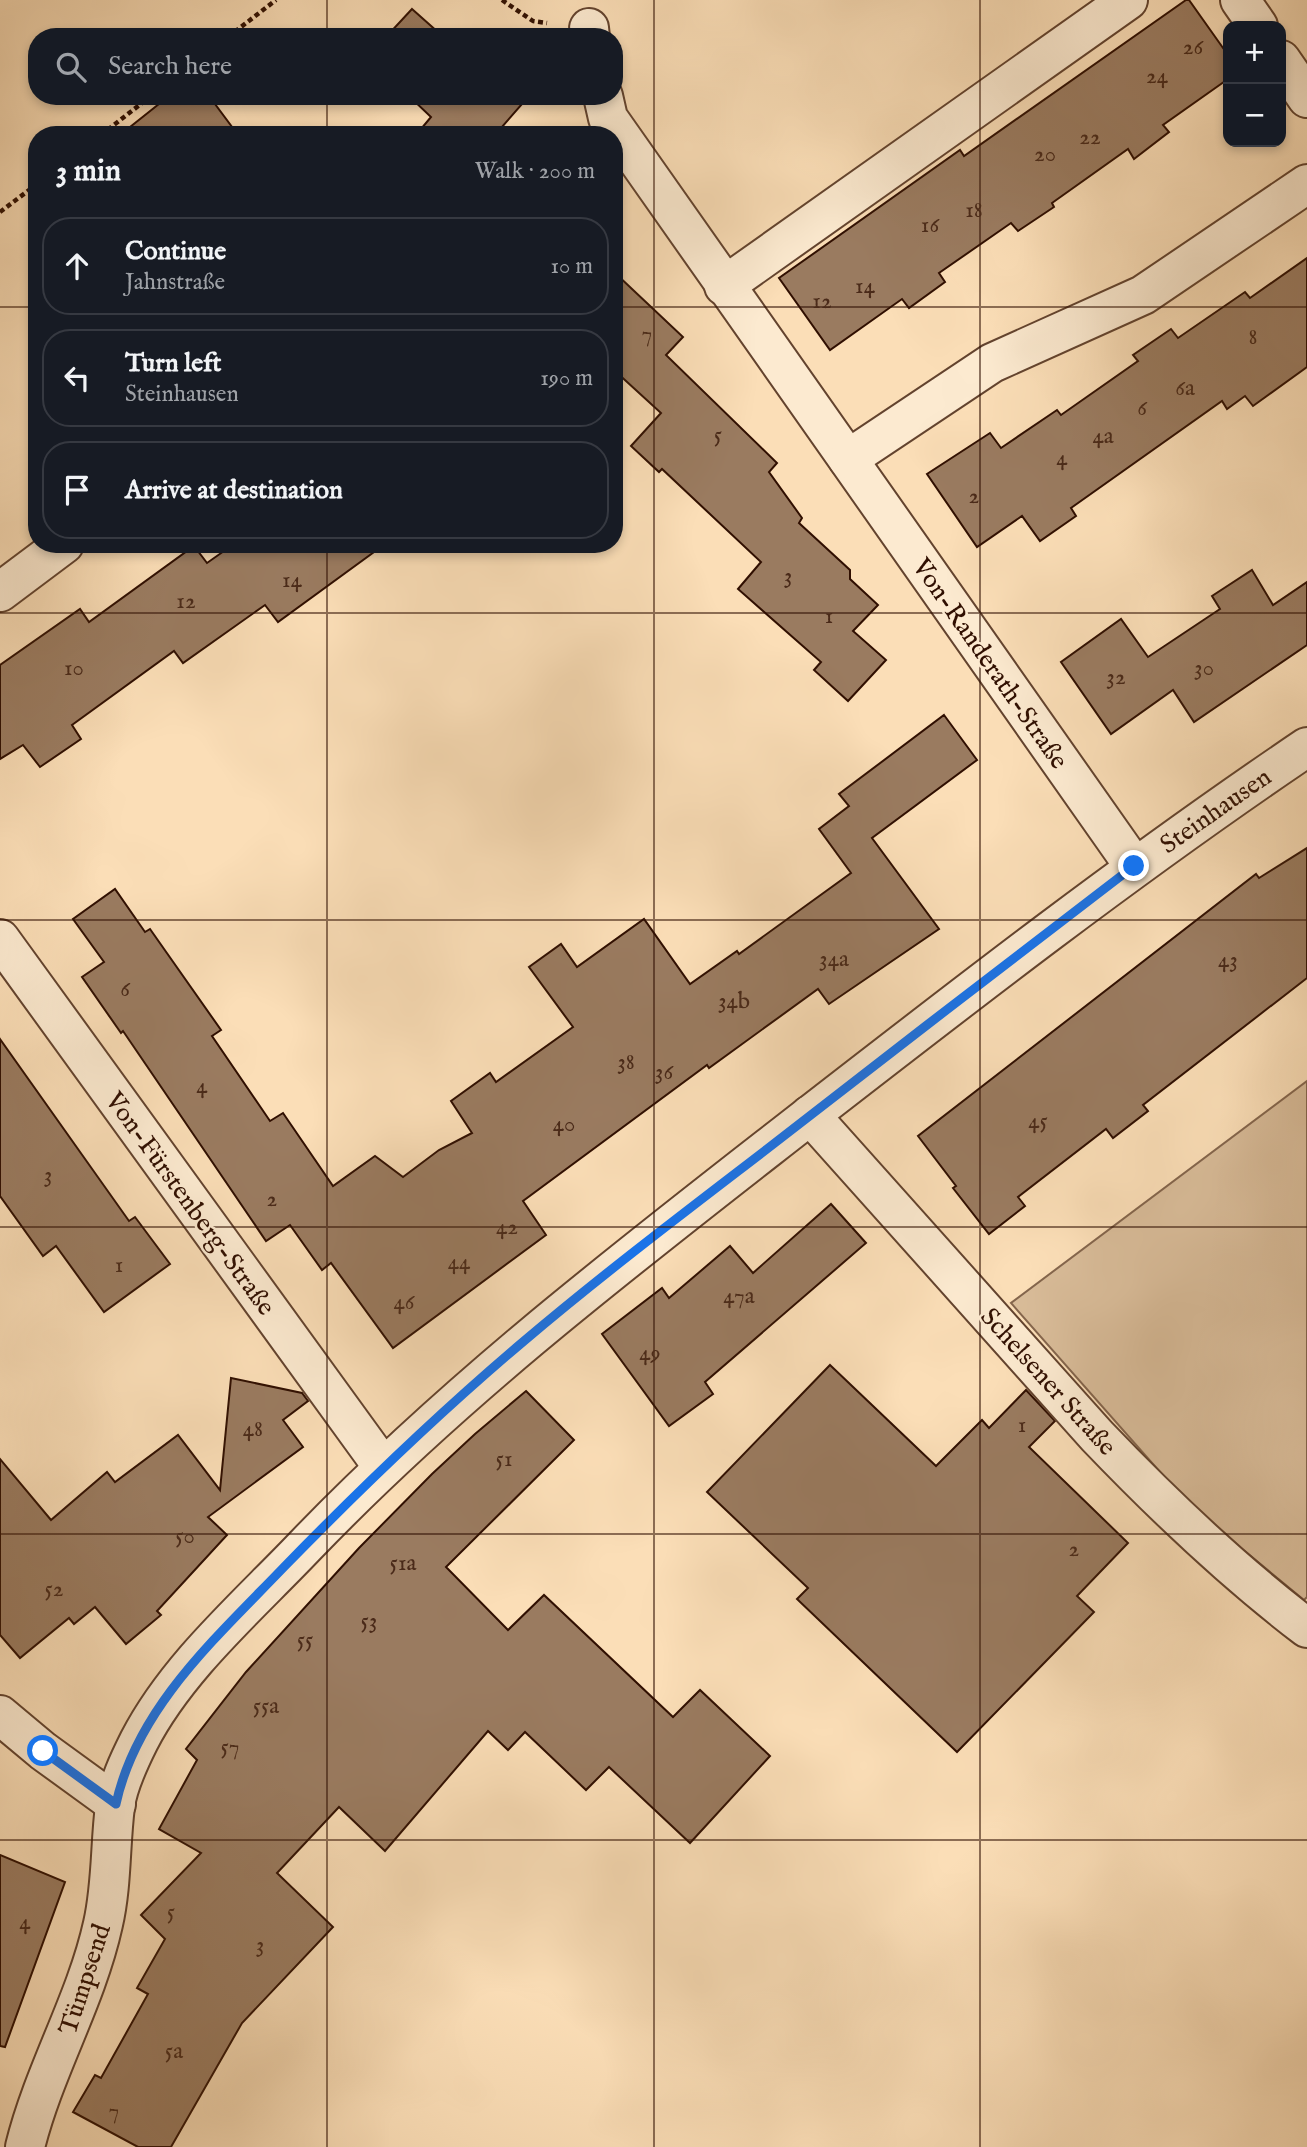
<!DOCTYPE html>
<html lang="en">
<head>
<meta charset="utf-8">
<style>
  body { margin:0; font-family:"IM FELL English",serif; background:#20242c; color:#f1f3f6 }
  .controls { position:absolute; right:21px; top:21px; display:grid; overflow:hidden; border-radius:14px; box-shadow:0 4px 10px #0003 }
  .controls button { width:63px; height:63px; display:grid; place-items:center; padding:0; border:0; border-bottom:2px solid #363941; background:#171b24; color:#f1f3f6; font:35px sans-serif }
  .stop { position:absolute; width:21px; height:21px; margin:-16px; border:5px solid #1a73e8; border-radius:50%; background:#fff }
  .stop.end { background:#1a73e8; border-color:#fff; box-shadow:0 2px 7px #0008 }
  .list { margin:0; padding:0; list-style:none }
  h2 { display:flex; justify-content:space-between; align-items:center; height:91px; margin:0; padding:0 28px; font-size:30px }
  h2 small { font-size:23px; font-weight:400; color:#9ea1a6 }
  .list li { display:grid; grid-template-columns:46px 1fr auto; gap:21px; align-items:center; box-sizing:border-box; height:98px; margin:0 14px 14px; padding:0 14px; border:2px solid #363941; border-radius:28px }
  .list b { display:block; font-size:26px; white-space:nowrap }
  .list p { margin:0; font-size:23px; white-space:nowrap; color:#9ea1a6 }
  .list em { font-size:23px; font-style:normal; color:#9ea1a6 }
  .icon { flex:none; width:38px; height:38px; fill:none; stroke:currentColor; stroke-width:2; stroke-linecap:round; stroke-linejoin:round }
  .map { position:relative; flex:none; width:1307px; height:2147px; overflow:hidden }
  .search { position:absolute; background:#171b24; box-shadow:0 4px 10px #0003; left:28px; top:28px; width:595px; height:77px; display:flex; align-items:center; gap:18px; box-sizing:border-box; padding:0 24px; border-radius:28px; color:#9ea1a6; font-size:26px }
  .panel { position:absolute; background:#171b24; box-shadow:0 4px 10px #0003; left:28px; top:126px; width:595px; height:427px; border-radius:28px }
  .map>svg:first-child { display:block }
</style>
</head>
<body>
<div class="map">
<svg width="1307" height="2147" viewBox="0 0 1307 2147">
  <rect width="100%" height="100%" fill="#fbdeb7"/>
  <filter id="stains"><feTurbulence type="fractalNoise" baseFrequency=".00286" numOctaves="4"/><feColorMatrix values="0 0 0 0 .2 0 0 0 0 .09 0 0 0 0 .02 0 0 0 .5 -.17"/></filter>
  <radialGradient id="worn" r=".72"><stop offset=".6" stop-color="#630" stop-opacity="0"/><stop offset="1" stop-color="#630" stop-opacity=".3"/></radialGradient>
  <polygon fill="#d8bb98" stroke="#84654c" stroke-width="2" points="1307,1081 1307,1597 1304,1600 1190,1506 1011,1303"/>
  <g fill="#9a7b60" stroke="#300f01" stroke-width="2">
    <polygon points="1186,0 1189,0 1228,55 1228,79 1163,125 1169,132 1134,159 1128,149 1052,203 1054,207 1018,231 1011,223 939,273 945,282 909,308 902,299 830,350 779,278 960,150 964,156"/>
    <polygon points="412,9 439,33 437,37 386,37"/>
    <polygon points="169,96 209,96 238,135 120,135"/>
    <polygon points="409,96 529,96 495,135 416,135 431,117"/>
    <polygon points="1307,258 1307,367 1253,406 1245,396 1227,409 1222,401 1071,508 1076,516 1040,541 1022,516 977,547 927,474 990,433 1001,448 1057,410 1061,415 1138,361 1133,355 1171,329 1178,338 1245,292 1250,298"/>
    <polygon points="614,272 683,337 666,355 777,463 769,472 802,518 799,523 850,570 850,579 878,605 853,631 886,660 848,701 814,670 821,662 738,589 761,562 662,469 659,472 631,446 661,413 614,370"/>
    <polygon points="234,544 385,544 278,622 265,605 183,663 174,651 72,725 81,739 40,767 23,745 0,759 0,665 80,609 89,622 194,546 207,563"/>
    <polygon points="1252,570 1273,605 1307,582 1307,645 1194,722 1173,690 1111,734 1061,662 1121,619 1148,657 1220,609 1212,596"/>
    <polygon points="944,715 977,760 872,838 939,929 829,1004 818,989 709,1068 707,1065 523,1201 546,1235 393,1348 331,1263 322,1270 290,1225 266,1241 123,1031 121,1033 82,977 104,962 73,919 115,889 145,932 150,929 221,1030 212,1036 270,1121 283,1113 333,1186 375,1156 403,1177 439,1150 472,1133 451,1101 490,1073 496,1082 573,1027 529,967 561,944 577,967 644,919 690,984 737,951 739,954 851,873 819,829 849,806 839,794"/>
    <polygon points="1307,848 1307,978 1143,1105 1148,1111 1113,1138 1106,1129 1018,1197 1025,1206 989,1234 953,1188 956,1186 918,1136 1256,874 1259,878"/>
    <polygon points="0,1039 129,1221 135,1217 170,1264 104,1312 56,1246 43,1256 0,1196"/>
    <polygon points="831,1204 866,1243 705,1382 713,1394 669,1426 602,1334 662,1288 669,1298 730,1246 753,1273"/>
    <polygon points="830,1365 936,1466 982,1420 989,1428 1026,1390 1055,1421 1029,1447 1128,1543 1077,1596 1094,1612 957,1752 797,1599 808,1588 707,1492"/>
    <polygon points="231,1378 302,1393 308,1401 283,1420 303,1447 208,1517 227,1535 157,1611 161,1615 126,1644 95,1607 74,1624 69,1618 20,1658 0,1635 0,1459 51,1520 107,1472 115,1482 178,1435 220,1490"/>
    <polygon points="526,1391 574,1440 446,1567 508,1630 544,1595 673,1717 700,1690 770,1756 690,1843 609,1767 586,1790 525,1732 508,1750 488,1731 385,1851 339,1807 277,1873 333,1927 242,2023 171,2147 138,2147 73,2112 95,2075 101,2078 148,1994 137,1988 165,1939 141,1915 201,1853 159,1829 197,1760 186,1749 246,1672 359,1548 432,1474 475,1434"/>
    <polygon points="0,1855 65,1882 5,2047 0,2046"/>
  </g>
  <g fill="none" stroke-linecap="round" stroke-linejoin="round">
    <defs>
      <g id="minor">
        <polyline points="1240,0 1258,26"/>
        <polyline points="589,28 590,37"/>
        <polyline points="1281,60 1307,98"/>
        <polyline points="603,96 608,118 1134,866"/>
        <polyline points="724,286 1128,0"/>
        <polyline points="848,459 992,363 1143,295 1307,184"/>
        <polyline points="0,592 64,544"/>
        <polyline points="0,939 383,1467"/>
        <path d="M810,1115L1097,1436C1163,1505 1231,1570 1307,1628"/>
        <polyline points="0,1715 43,1751 116,1804"/>
        <path d="M25,2147C44,2070 86,2001 103,1924C112,1885 110,1845 115,1806C118,1784 129,1761 139,1741C177,1667 248,1606 305,1546C457,1388 627,1258 800,1123C966,994 1132,865 1307,747"/>
      </g>
    </defs>
    <use href="#minor" stroke="#63432e" stroke-width="42"/>
    <g stroke="#300f01" stroke-width="4.5" stroke-dasharray="5 3.5" stroke-linecap="butt">
      <polyline points="502,0 533,21 547,23"/>
      <polyline points="228,37 276,0"/>
      <polyline points="101,135 151,96"/>
      <polyline points="0,212 37,184"/>
    </g>
    <use href="#minor" stroke="#fcead0" stroke-width="38"/>
  </g>
  <g fill="none" stroke-linecap="round" stroke-linejoin="round">
    <path stroke="#1a73e8" stroke-width="9" d="M43,1751L116,1804C137,1707 218,1636 284,1567C361,1488 440,1412 524,1341C603,1274 685,1212 767,1149C889,1054 1011,960 1134,866"/>
  </g>
  <path fill="none" stroke="#300f01" stroke-width="2" stroke-opacity="0.55" d="M327,0V37M654,0V2147M980,0V2147M327,96V135M0,307H37M614,307H1307M327,544V2147M0,613H1307M0,920H1307M0,1227H1307M0,1534H1307M0,1840H1307"/>
  <g text-anchor="middle" stroke-width="5" stroke-linejoin="round" paint-order="stroke">
    <g font-size="23" fill="#4a2a19">
      <text x="1193" y="54">26</text>
      <text x="1157" y="83">24</text>
      <text x="1090" y="144">22</text>
      <text x="1045" y="161">20</text>
      <text x="974" y="217">18</text>
      <text x="930" y="232">16</text>
      <text x="865" y="293">14</text>
      <text x="822" y="308">12</text>
      <text x="647" y="341">7</text>
      <text x="1253" y="344">8</text>
      <text x="1185" y="395">6a</text>
      <text x="1142" y="415">6</text>
      <text x="718" y="442">5</text>
      <text x="1103" y="443">4a</text>
      <text x="1062" y="465">4</text>
      <text x="974" y="503">2</text>
      <text x="788" y="583">3</text>
      <text x="292" y="587">14</text>
      <text x="186" y="608">12</text>
      <text x="829" y="623">1</text>
      <text x="74" y="675">10</text>
      <text x="1204" y="675">30</text>
      <text x="1116" y="684">32</text>
      <text x="834" y="966">34a</text>
      <text x="1228" y="967">43</text>
      <text x="125" y="996">6</text>
      <text x="734" y="1008">34b</text>
      <text x="626" y="1069">38</text>
      <text x="664" y="1079">36</text>
      <text x="202" y="1093">4</text>
      <text x="1038" y="1128">45</text>
      <text x="564" y="1131">40</text>
      <text x="48" y="1182">3</text>
      <text x="272" y="1206">2</text>
      <text x="507" y="1234">42</text>
      <text x="459" y="1269">44</text>
      <text x="119" y="1272">1</text>
      <text x="739" y="1303">47a</text>
      <text x="404" y="1309">46</text>
      <text x="650" y="1360">49</text>
      <text x="1022" y="1432">1</text>
      <text x="253" y="1436">48</text>
      <text x="504" y="1466">51</text>
      <text x="185" y="1543">50</text>
      <text x="1074" y="1556">2</text>
      <text x="403" y="1570">51a</text>
      <text x="54" y="1596">52</text>
      <text x="369" y="1628">53</text>
      <text x="305" y="1647">55</text>
      <text x="266" y="1713">55a</text>
      <text x="230" y="1754">57</text>
      <text x="171" y="1919">5</text>
      <text x="25" y="1929">4</text>
      <text x="260" y="1952">3</text>
      <text x="174" y="2058">5a</text>
      <text x="114" y="2118">7</text>
    </g>
    <g font-size="26" fill="#300f01" stroke="#fcead0">
      <text transform="translate(991 663) rotate(55)" y="9">Von-Randerath-Straße</text>
      <text transform="translate(1215 810) rotate(-35)" y="9">Steinhausen</text>
      <text transform="translate(191 1203) rotate(54)" y="9">Von-Fürstenberg-Straße</text>
      <text transform="translate(1049 1381) rotate(48)" y="9">Schelsener Straße</text>
      <text transform="translate(84 1979) rotate(-72)" y="9">Tümpsend</text>
    </g>
  </g>
  <rect width="100%" height="100%" filter="url(#stains)"/>
  <rect width="100%" height="100%" fill="url(#worn)"/>
</svg>
<div class="controls">
<button>+</button>
<button>−</button>
</div>
<div class="stop" style="left:43px;top:1751px"></div>
<div class="stop end" style="left:1134px;top:866px"></div>
<div class="search"><svg class="icon" aria-label="search" viewBox="0 0 24 24"><circle cx="10" cy="10" r="6"/><path d="M15 15l6 6"/></svg>Search here</div>
<section class="panel">
<h2>3 min<small>Walk · 200 m</small></h2>
<ul class="list">
<li><svg class="icon" aria-label="ahead" viewBox="0 0 24 24"><path d="M12 20V5M6 11l6-6 6 6"/></svg><div><b>Continue</b><p>Jahnstraße</p></div><em>10 m</em></li>
<li><svg class="icon" aria-label="left" viewBox="0 0 24 24"><path d="M17 20v-9H6M10 6l-5 5 5 5"/></svg><div><b>Turn left</b><p>Steinhausen</p></div><em>190 m</em></li>
<li><svg class="icon" aria-label="arrive" viewBox="0 0 24 24"><path d="M6 21V4h12l-3 4 3 4H6"/></svg><div><b>Arrive at destination</b></div></li>
</ul>
</section>
</div>
</body>
</html>
